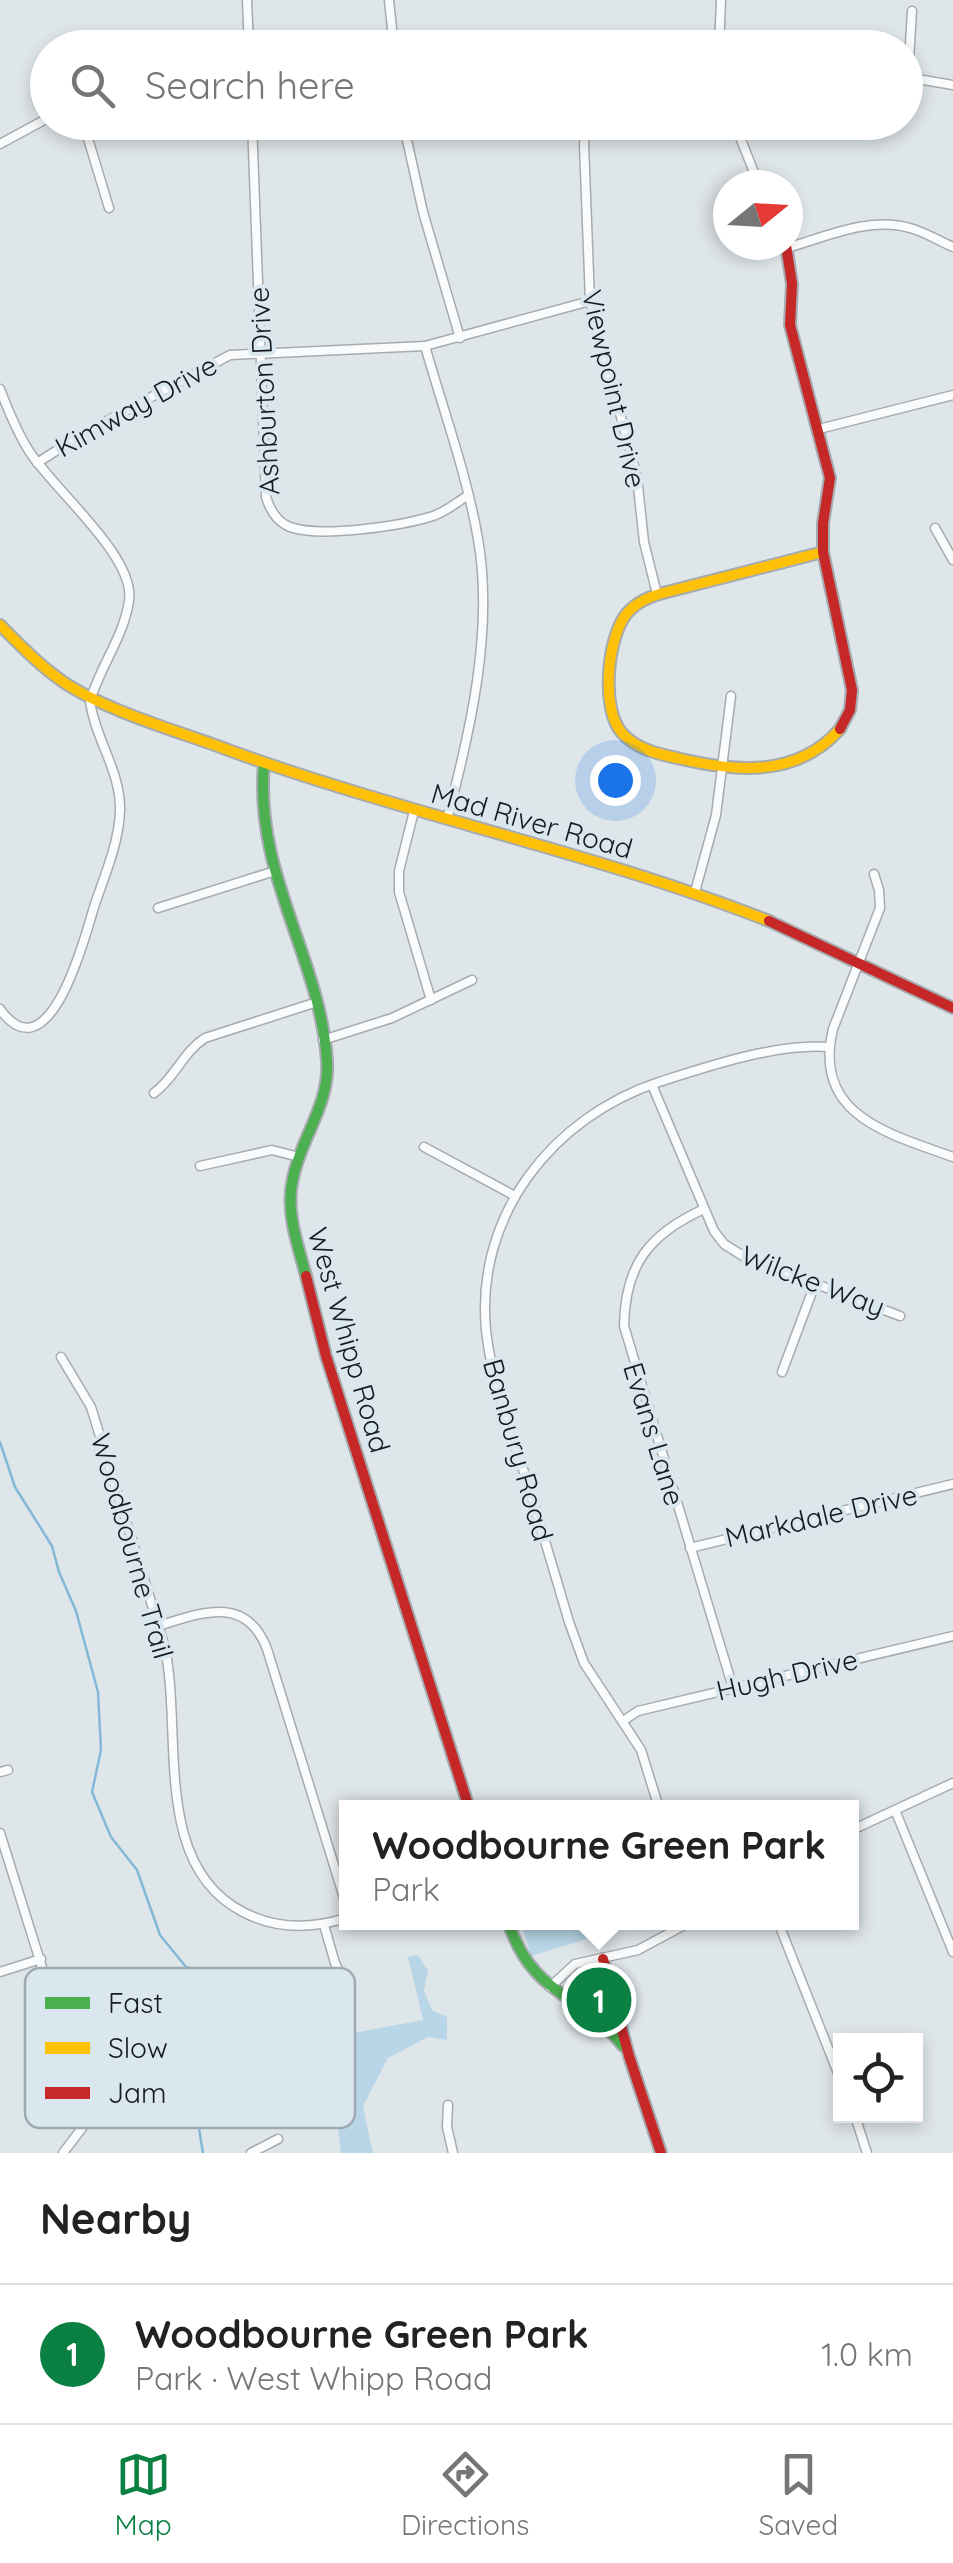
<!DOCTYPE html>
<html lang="en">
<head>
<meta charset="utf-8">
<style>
  body { margin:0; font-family:Quicksand,sans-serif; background:#f2f2f2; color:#222 }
  .controls { position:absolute; right:30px; bottom:30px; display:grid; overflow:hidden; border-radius:0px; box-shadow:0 5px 15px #0003 }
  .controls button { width:90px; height:90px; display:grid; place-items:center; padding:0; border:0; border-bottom:2px solid #e0e0e0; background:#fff; color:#222; font:50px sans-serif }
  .compass { position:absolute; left:713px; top:170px; width:90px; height:90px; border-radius:50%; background:#fff; box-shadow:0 5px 15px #0003; rotate:72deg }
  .you { position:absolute; left:615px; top:780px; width:35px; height:35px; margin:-25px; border:8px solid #fff; border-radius:50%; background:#1a73e8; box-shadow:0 0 0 15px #1a73e833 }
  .badge { display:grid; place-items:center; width:65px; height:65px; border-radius:50%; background:#0b8043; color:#fff; font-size:32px; font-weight:700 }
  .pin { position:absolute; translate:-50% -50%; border:5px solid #fff; box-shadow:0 2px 10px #0006 }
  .popup { position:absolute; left:339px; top:1800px; width:520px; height:130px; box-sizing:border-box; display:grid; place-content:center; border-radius:0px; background:#fff; filter:drop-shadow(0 2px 8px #0005); font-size:32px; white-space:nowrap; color:#767676 }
  .popup b { font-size:38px; color:#222 }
  .popup::after { content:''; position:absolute; left:50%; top:100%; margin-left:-20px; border:20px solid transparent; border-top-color:#fff }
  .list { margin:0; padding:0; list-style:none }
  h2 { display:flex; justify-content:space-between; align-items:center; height:130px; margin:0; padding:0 40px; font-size:42px }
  h2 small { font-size:32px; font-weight:400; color:#767676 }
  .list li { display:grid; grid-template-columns:65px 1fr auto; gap:30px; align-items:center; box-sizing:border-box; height:140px; padding:0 40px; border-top:2px solid #e0e0e0 }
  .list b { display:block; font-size:38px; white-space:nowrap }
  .list p { margin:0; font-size:32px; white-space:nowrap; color:#767676 }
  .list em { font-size:32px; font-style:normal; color:#767676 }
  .icon { flex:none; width:55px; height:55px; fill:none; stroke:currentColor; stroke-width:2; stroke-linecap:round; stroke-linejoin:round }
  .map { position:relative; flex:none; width:953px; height:2153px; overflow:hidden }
  .search { position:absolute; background:#fff; box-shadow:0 5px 15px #0003; left:30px; right:30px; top:30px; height:110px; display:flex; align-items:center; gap:25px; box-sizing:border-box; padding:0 35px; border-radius:55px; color:#767676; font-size:38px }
  .sheet { height:270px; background:#fff }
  nav { display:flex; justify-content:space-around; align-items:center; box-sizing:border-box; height:140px; border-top:2px solid #e0e0e0; background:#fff; font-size:28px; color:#767676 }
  nav a { display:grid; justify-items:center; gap:5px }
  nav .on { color:#0b8043 }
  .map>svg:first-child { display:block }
</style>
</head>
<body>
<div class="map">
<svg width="953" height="2153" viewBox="0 0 953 2153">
  <rect width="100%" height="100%" fill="#dfe6ea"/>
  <g fill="#b8d6e8">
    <polygon points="521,1923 591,1923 596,1936 531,1956"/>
    <polygon points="418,1955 428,1971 424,1991 432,2010 447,2017 447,2040 428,2037 388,2058 363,2106 373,2153 341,2153 327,2038 423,2020 408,1957"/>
    <polygon points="584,1965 594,1965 604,1976 615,2012 613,2016 568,1988 571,1973"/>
  </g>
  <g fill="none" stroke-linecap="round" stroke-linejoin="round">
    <path stroke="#84b8d7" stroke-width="2.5" d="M0,1442L15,1487L52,1546L59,1572L76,1611L98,1692L101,1750L92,1792L111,1837L137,1870L160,1935L186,1967L222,1979L260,1983L271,1988L272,1995C258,2017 239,2012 218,2021C181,2038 198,2122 203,2153"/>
    <defs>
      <g id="street">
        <polyline points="247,0 249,48"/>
        <polyline points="389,0 394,48"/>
        <polyline points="719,48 721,0"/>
        <polyline points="906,77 953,85"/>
        <polyline points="908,77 912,11"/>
        <polyline points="83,122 109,208"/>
        <path d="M252,122L266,497C270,510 277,522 290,527C320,538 401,526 433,516C445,512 456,503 467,496"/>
        <polyline points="403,122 423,212 460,338"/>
        <polyline points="587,122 584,144 590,301 637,477 644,542 657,594"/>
        <polyline points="734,122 759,185"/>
        <polyline points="0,144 48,118"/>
        <path d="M787,248C825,237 870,216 910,228C925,232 939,241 953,247"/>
        <path d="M425,346C443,409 467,475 478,539C494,629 470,733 447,819"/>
        <path d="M0,389C8,410 17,432 29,451C54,490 136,557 129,601C124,636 100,667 90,701C95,739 121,771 120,811C119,843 104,877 94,907C85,937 49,1078 0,1009"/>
        <polyline points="819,429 953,395"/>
        <polyline points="37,463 84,433 230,355 425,346 590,301"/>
        <polyline points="935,528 953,560"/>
        <polyline points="414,811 399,871 399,892 431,1000"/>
        <path d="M874,874L879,890L880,908L833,1029C812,1116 890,1134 953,1157"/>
        <polyline points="695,892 716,815 731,696"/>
        <polyline points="158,908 275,871"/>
        <polyline points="323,1040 392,1018 472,980"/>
        <polyline points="652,1085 714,1231 724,1244 743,1256 900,1316"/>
        <path d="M154,1093C175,1078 183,1052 205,1038L314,1003"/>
        <polyline points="424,1147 515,1196"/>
        <polyline points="200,1166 272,1150 299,1157"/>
        <path d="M704,1209C649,1234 625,1265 624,1326L733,1688"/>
        <path d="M61,1357L91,1407L164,1644C184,1729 150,1864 243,1912C277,1930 311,1929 346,1918"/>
        <polyline points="782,1372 815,1284"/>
        <polyline points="690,1548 953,1484"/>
        <path d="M158,1626C201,1613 246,1594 267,1649L346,1904"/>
        <polyline points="623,1721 638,1711 953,1636"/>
        <polyline points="0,1772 8,1770"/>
        <path d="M659,1808L641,1750L584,1663L569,1622C554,1571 539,1520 523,1469C508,1423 491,1377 486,1330C475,1215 553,1117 659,1082C709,1066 777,1043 829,1047"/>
        <polyline points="895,1810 953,1952"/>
        <polyline points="852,1830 953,1783"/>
        <polyline points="0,1833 85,2105 82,2128 63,2153"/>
        <polyline points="778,1922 840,2078"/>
        <polyline points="324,1925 335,1963 348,1991"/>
        <polyline points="0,1972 41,1959"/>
        <polyline points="550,1987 575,1964 638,1950 690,1922"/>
        <polyline points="448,2105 447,2127 453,2153"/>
        <polyline points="855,2116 867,2153"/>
        <polyline points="251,2153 278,2139"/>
      </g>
      <g id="fast">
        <path d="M264,763C254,875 320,957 327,1061C330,1104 301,1138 293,1178C285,1211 298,1245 306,1276"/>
        <path d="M508,1922C534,1999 580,1991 623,2046"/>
      </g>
      <g id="slow">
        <path d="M823,552L663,593C648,597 634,603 625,616C607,641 601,710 622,733C636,749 658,754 677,758C735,772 797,778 840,729"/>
        <path d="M0,625C20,645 39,665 62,681C105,711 181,732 231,751C408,815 594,852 769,921"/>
      </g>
      <g id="jam">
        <polyline points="786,245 792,284 790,325 830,478 823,523 823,552 852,690 850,710 840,729"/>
        <polyline points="769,921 953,1008"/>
        <polyline points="306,1276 326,1356 469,1808"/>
        <polyline points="603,1959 629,2056 661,2153"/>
      </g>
    </defs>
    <use href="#street" stroke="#a5abae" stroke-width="11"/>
    <use href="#fast" stroke="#a5abae" stroke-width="14"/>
    <use href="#slow" stroke="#a5abae" stroke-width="14"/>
    <use href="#jam" stroke="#a5abae" stroke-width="14"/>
    <use href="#street" stroke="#fafbfc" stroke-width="8"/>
    <use href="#fast" stroke="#4caf50" stroke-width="10"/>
    <use href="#slow" stroke="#ffc107" stroke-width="10"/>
    <use href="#jam" stroke="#c62828" stroke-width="10"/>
  </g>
  <g text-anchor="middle" stroke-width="8" stroke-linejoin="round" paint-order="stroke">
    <g font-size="28" fill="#161b1e" stroke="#dae7ef">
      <text transform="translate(614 389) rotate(77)" y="10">Viewpoint Drive</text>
      <text transform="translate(264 391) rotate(-93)" y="10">Ashburton Drive</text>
      <text transform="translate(136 406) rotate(-29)" y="10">Kimway Drive</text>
      <text transform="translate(532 821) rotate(16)" y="10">Mad River Road</text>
      <text transform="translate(813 1281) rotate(21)" y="10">Wilcke Way</text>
      <text transform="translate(349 1340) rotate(74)" y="10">West Whipp Road</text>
      <text transform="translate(654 1434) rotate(73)" y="10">Evans Lane</text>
      <text transform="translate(518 1450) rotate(74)" y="10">Banbury Road</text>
      <text transform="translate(821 1516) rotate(-13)" y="10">Markdale Drive</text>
      <text transform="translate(132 1546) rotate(74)" y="10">Woodbourne Trail</text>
      <text transform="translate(787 1675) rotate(-13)" y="10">Hugh Drive</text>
    </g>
  </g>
  <rect x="25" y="1968" width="330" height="160" rx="15" fill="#dae7ef" stroke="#9faab0" stroke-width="2.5"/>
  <rect x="45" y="1997" width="45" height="12" fill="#4caf50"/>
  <rect x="45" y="2042" width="45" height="12" fill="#ffc107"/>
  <rect x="45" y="2087" width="45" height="12" fill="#c62828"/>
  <g font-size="28" fill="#161b1e">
    <text x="108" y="2013">Fast</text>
    <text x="108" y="2058">Slow</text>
    <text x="108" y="2103">Jam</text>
  </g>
</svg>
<div class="controls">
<button><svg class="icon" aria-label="locate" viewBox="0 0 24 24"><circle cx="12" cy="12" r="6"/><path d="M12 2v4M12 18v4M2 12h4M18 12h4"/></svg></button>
</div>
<svg class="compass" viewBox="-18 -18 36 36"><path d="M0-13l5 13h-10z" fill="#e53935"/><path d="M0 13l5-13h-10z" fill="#767676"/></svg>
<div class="you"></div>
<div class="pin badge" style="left:599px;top:2000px">1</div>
<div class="popup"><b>Woodbourne Green Park</b>Park</div>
<div class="search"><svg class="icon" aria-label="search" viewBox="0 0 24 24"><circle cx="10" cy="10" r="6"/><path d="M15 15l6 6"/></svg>Search here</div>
</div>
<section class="sheet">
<h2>Nearby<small></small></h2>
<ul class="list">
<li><span class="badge">1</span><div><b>Woodbourne Green Park</b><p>Park · West Whipp Road</p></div><em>1.0 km</em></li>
</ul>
</section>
<nav>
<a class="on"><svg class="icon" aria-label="map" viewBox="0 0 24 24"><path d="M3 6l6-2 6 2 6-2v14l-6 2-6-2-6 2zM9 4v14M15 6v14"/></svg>Map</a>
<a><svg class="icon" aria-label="directions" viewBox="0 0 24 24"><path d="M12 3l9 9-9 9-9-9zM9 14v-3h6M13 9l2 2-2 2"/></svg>Directions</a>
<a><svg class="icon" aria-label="saved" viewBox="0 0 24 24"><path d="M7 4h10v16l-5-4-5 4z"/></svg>Saved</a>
</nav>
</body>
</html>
